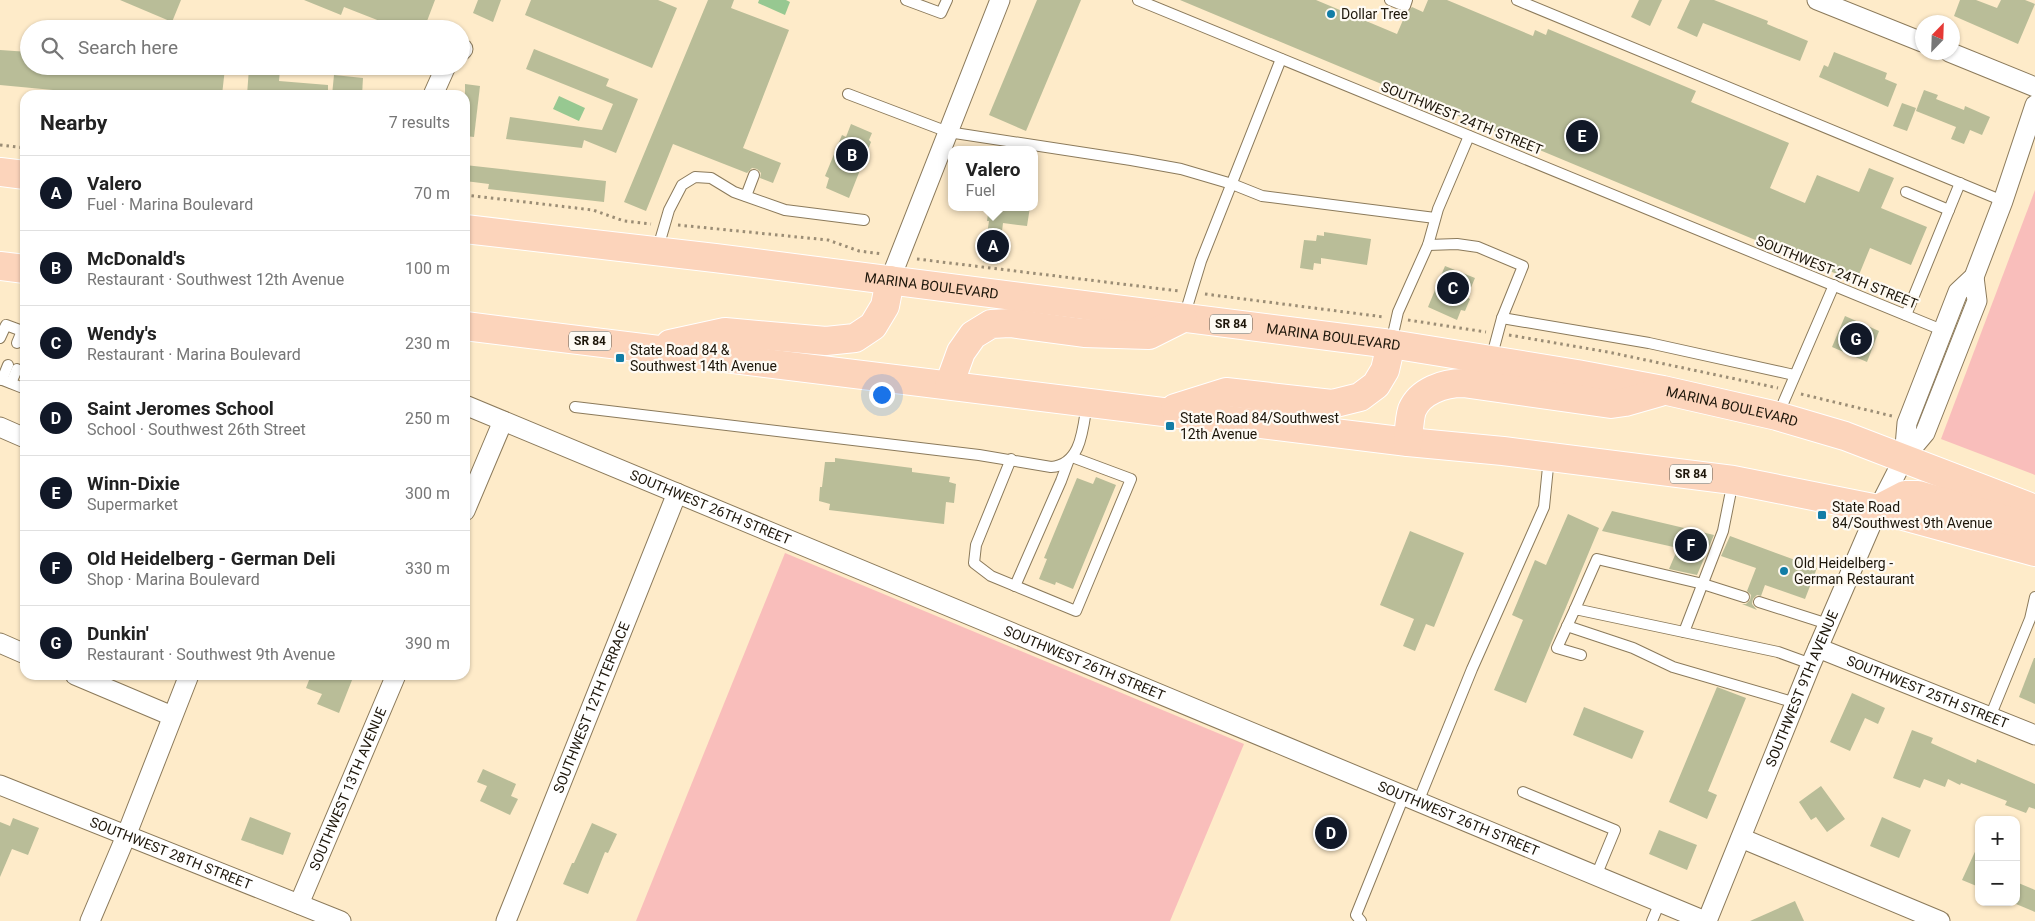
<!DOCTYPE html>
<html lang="en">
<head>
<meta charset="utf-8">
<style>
  body { margin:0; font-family:Roboto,sans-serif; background:#f2f2f2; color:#222 }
  .controls { position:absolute; right:15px; bottom:15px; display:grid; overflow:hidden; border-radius:10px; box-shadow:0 1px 4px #0004 }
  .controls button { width:45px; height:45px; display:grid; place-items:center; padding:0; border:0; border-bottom:1px solid #e0e0e0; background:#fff; color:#222; font:25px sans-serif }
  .compass { position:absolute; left:1915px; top:15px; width:45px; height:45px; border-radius:50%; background:#fff; box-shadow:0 1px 4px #0004; rotate:23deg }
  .you { position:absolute; left:881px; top:394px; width:18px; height:18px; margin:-12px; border:4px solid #fff; border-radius:50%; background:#1a73e8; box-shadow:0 0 0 8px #1a73e833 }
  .badge { display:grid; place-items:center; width:32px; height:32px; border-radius:50%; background:#111827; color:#fff; font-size:16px; font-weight:700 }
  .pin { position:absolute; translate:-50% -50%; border:2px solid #fff; box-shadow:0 1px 5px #0006 }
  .popup { position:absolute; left:948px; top:146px; width:90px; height:65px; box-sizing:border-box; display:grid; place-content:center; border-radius:10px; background:#fff; filter:drop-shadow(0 1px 4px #0005); font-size:16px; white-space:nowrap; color:#767676 }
  .popup b { font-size:19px; color:#222 }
  .popup::after { content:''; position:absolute; left:50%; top:100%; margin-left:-10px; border:10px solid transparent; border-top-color:#fff }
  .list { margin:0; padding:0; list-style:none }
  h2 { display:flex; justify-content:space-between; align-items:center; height:65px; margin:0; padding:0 20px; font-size:21px }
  h2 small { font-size:16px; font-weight:400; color:#767676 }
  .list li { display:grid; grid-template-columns:32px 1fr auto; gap:15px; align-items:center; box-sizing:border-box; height:75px; padding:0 20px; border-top:1px solid #e0e0e0 }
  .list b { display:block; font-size:19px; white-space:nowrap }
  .list p { margin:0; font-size:16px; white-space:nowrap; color:#767676 }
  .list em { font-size:16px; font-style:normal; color:#767676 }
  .icon { flex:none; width:28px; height:28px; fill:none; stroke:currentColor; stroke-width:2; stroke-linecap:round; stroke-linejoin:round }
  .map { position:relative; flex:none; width:2035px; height:921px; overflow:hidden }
  .search { position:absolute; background:#fff; box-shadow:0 1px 4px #0004; left:20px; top:20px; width:450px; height:55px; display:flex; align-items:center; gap:12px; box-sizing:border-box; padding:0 18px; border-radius:28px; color:#767676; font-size:19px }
  .panel { position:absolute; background:#fff; box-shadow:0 1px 4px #0004; left:20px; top:90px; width:450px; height:590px; border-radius:15px }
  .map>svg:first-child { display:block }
</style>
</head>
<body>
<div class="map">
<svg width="2035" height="921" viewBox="0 0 2035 921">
  <rect width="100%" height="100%" fill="#feebc9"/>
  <g fill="#f9bebb">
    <polygon points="2035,190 2035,475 1941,439"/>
    <polygon points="785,553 1244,744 1170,921 636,921"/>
  </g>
  <g fill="#97c891">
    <polygon points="759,0 786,0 790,2 785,15 758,3"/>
    <polygon points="559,96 585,108 579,121 553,109"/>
  </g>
  <g fill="#b9bd98">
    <polygon points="120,0 181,0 172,22"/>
    <polygon points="304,0 435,0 424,29 389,29 390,25 344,7 341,15"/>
    <polygon points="478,0 501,0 493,22 473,13"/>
    <polygon points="531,0 658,0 677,8 652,68 525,15"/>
    <polygon points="708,0 734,0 731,8 789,30 743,148 781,163 773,183 760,178 761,173 757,169 752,168 747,173 673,144 646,211 624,202"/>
    <polygon points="1037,0 1081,0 1026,131 989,115"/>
    <polygon points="1180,0 1316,0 1397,34 1406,13 1412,7 1423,12 1428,0 1447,0 1533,36 1535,30 1546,35 1548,29 1696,91 1691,102 1789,143 1770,188 1805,203 1817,175 1859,192 1869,168 1894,178 1881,208 1927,227 1911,265 1870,248 1856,282"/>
    <polygon points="1639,0 1662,0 1650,26 1631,17"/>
    <polygon points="1690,0 1714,0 1768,21 1767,24 1808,41 1800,61 1703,23 1697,37 1677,28"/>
    <polygon points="1960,0 1976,0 1997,8 2001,0 2025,0 2035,4 2018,44 1954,16"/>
    <polygon points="534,49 609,79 606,86 638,99 616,153 584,140 582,148 506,139 510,117 602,130 613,104 526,69"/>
    <polygon points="0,50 29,52 29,66 207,66 225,68 222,95 52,95 53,90 0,85"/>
    <polygon points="1834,52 1887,73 1885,79 1897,84 1888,107 1819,77 1824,65 1828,67"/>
    <polygon points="249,68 280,70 279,81 328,85 328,95 247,95"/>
    <polygon points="334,75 363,78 362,95 332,95"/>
    <polygon points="465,84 480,86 474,137 465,136"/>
    <polygon points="1924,90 1938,95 1936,99 1964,110 1965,106 1990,117 1982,135 1970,130 1964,144 1951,139 1956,127 1916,111"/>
    <polygon points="1902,103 1916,108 1907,131 1893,126"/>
    <polygon points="851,124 872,133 869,140 871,142 849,198 826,188 829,178 825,176 842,135 846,137"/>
    <polygon points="465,165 606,181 604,202 488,189 489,184 465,181"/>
    <polygon points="989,207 1030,207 1027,226 1003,223 998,264 983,262 989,221 987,221"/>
    <polygon points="1324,232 1371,239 1367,265 1321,258 1321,264 1314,263 1313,270 1300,268 1304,240 1316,241 1317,235 1324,236"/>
    <polygon points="1445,266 1475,278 1467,297 1470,299 1465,311 1461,310 1457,320 1428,307"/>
    <polygon points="1845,316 1879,331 1867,362 1832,347"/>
    <polygon points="835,458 912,468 912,472 950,477 949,482 956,484 954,503 946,502 944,524 829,510 830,504 819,501 820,487 822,487 825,462 835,462"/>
    <polygon points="1096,477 1116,485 1073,589 1056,582 1055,585 1039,579 1047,559 1044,558 1077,478 1093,484"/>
    <polygon points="1612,511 1714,535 1697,575 1669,569 1678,548 1602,531"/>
    <polygon points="1568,514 1599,528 1526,703 1494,690 1523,620 1512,615 1535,560 1546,565"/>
    <polygon points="1410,531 1464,553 1434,627 1426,624 1415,651 1403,646 1414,619 1380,605"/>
    <polygon points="1730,536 1817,568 1805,599 1765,585 1761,596 1757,595 1753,599 1752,604 1757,610 1742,604 1746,604 1750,600 1751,595 1747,591 1756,568 1721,556"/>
    <polygon points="2034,658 2035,658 2035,704 2019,697"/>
    <polygon points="311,675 354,675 339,713 317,704 322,694 306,688"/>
    <polygon points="1717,687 1746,698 1708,791 1717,795 1707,819 1669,802"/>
    <polygon points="1852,693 1885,708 1878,724 1865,718 1850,751 1830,742"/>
    <polygon points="1584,707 1644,731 1632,759 1573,735"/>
    <polygon points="1912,730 1933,738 1931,743 1976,763 1977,759 2035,784 2035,809 2029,807 2026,813 2005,805 2007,801 1961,783 1960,785 1948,779 1945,787 1924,779 1920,788 1893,778"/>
    <polygon points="483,769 516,784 511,796 518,799 510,815 480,801 487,786 477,782"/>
    <polygon points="1821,786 1845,819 1827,832 1816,817 1811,820 1799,802"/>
    <polygon points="250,817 291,833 283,855 241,840"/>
    <polygon points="1882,817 1911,830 1899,858 1870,846"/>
    <polygon points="13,818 39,828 28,855 12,849 0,877 0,822 10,826"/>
    <polygon points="592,823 617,834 608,853 605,852 588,894 563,884 572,863 574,863"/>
    <polygon points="1659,830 1697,845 1687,870 1649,854"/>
    <polygon points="1979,843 1979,887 1962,880"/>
    <polygon points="2016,882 2035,890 2035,912 2016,904"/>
    <polygon points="1795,901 1804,921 1750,921"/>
  </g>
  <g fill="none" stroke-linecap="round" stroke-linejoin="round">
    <defs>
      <g id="lane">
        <polyline points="906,0 941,13 947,0"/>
        <polyline points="1138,0 1942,330"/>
        <polyline points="1390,0 1405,6 1407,0"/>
        <polyline points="1517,0 2003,201"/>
        <polyline points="848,94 948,132 1131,160 1181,169 1232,184 1262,196 1435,218"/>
        <polyline points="1906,192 1949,210"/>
        <polyline points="746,196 754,175"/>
        <polyline points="1428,245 1457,244 1478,247 1523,266 1502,318 1491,359"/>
        <polyline points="657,251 669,210 682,185 695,177 711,178 734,192 785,210 864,220"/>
        <polyline points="1906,315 1960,183"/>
        <polyline points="1184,317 1201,261 1281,59"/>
        <polyline points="1502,318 1649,343 1794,375"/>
        <polyline points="0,338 6,325 25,332"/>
        <polyline points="17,343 22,331"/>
        <polyline points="1391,343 1398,312 1428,245 1438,209 1469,136"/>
        <polyline points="0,379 23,388 25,384"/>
        <polyline points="2,380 8,365"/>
        <polyline points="11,383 17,369"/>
        <path d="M575,407L979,455L1051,467C1082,465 1083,427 1087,403"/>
        <polyline points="1778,415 1834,285"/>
        <polyline points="1011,459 976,545 974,563 991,576 1076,611 1131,479 1072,457"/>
        <polyline points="1015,586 1061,481 1068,462"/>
        <polyline points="1759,602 1828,624"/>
        <polyline points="1575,609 1597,559 1703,584 1744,597"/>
        <polyline points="1567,626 1633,648 1673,667 1796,703"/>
        <polyline points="1684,632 1723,531 1733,481"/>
        <polyline points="1581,655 1557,648 1575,609 1778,652 1811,664"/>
        <polyline points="1990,717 2030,619 2035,597"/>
        <polyline points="1523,792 1615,830 1596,876"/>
        <polyline points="1418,802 1472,669 1544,507 1549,457"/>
        <polyline points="1361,921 1356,915 1404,796"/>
        <polyline points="1652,921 1660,902"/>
      </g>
      <g id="street">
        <polyline points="1817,0 1922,42"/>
        <polyline points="461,51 463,49"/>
        <polyline points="1949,52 2035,87"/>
        <polyline points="433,95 446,66"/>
        <polyline points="890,280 1000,0"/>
        <path id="s1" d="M465,405L1705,921"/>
        <polyline points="0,427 25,438"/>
        <polyline points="1904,458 1907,423 1958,292 1974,277 2003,201 2035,105"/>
        <polyline points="465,511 503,421"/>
        <polyline points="0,643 25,654"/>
        <path id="s2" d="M1818,648L2035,735"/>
        <polyline points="75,675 172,716"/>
        <path id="s3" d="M0,785L341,921"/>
        <polyline points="1741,838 1940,921"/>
        <path id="s4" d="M299,904L396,675"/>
        <polyline points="90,921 126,836 189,675"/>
        <path id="s5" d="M506,921L677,493"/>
        <path id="s6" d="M1707,921L1811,664L1878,509L1904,458L1925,433L1977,301L1974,277"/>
      </g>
      <g id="primary">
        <polyline points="0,172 25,175"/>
        <path id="s7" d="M465,229L715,258L1391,344L1577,374L1663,390L1777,416L1845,436L2035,509"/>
        <polyline points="0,266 25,269"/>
        <polyline points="465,326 1408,442 1503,451 1733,480 1878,509 2035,552"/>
        <polyline points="670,344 725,332 826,341 855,338 873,326 885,306 890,280"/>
        <polyline points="949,385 961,352 973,335 991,324 1010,323 1084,333 1149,335 1183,318"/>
        <polyline points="1175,408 1226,392 1332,404 1360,397 1376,385 1385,370 1391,344"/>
        <path d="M1408,442C1409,432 1409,420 1412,410C1420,391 1444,383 1463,383L1611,404L1625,402L1660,392"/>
        <polyline points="1878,509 1905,495 1918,495 2028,526 2035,525"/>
      </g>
    </defs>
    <use href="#lane" stroke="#8b7a5b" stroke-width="12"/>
    <use href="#street" stroke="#8b7a5b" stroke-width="21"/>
    <use href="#primary" stroke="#fff" stroke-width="30"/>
    <g stroke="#9b8d75" stroke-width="3" stroke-dasharray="2.5 4" stroke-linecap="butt">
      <polyline points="0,145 25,148"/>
      <polyline points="465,195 593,210 624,221 651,224"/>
      <polyline points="678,225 828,240 859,251 883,254"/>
      <polyline points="917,259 1179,291"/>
      <polyline points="1205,294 1384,317"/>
      <polyline points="1408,320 1486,332"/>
      <polyline points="1509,335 1608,352 1778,388"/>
      <polyline points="1801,394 1892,416"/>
    </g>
    <use href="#lane" stroke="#fff" stroke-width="10"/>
    <use href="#street" stroke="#fff" stroke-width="19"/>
    <use href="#primary" stroke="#fcd4bb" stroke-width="28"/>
  </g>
  <g fill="#127da6" stroke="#fefaf3" stroke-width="2">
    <circle cx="1331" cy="14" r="5"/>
    <rect x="615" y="353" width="10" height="10" rx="2.5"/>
    <rect x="1165" y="421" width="10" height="10" rx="2.5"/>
    <rect x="1817" y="510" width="10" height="10" rx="2.5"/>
    <circle cx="1784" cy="571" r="5"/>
  </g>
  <g text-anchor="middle" stroke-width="4.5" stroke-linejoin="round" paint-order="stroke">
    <g fill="#fefaf3" stroke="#605a50" stroke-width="1">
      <rect x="1210" y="314.5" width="42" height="19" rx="4"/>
      <rect x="569" y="331.5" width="42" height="19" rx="4"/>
      <rect x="1670" y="464.5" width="42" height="19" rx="4"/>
    </g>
    <g font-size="12" font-weight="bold" fill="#1d160a">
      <text x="1231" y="328">SR 84</text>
      <text x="590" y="345">SR 84</text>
      <text x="1691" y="478">SR 84</text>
    </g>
    <g font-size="14" fill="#1d160a" stroke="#fefaf3" text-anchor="start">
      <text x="1341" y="19">Dollar Tree</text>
      <text x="630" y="355">State Road 84 &amp;<tspan x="630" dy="16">Southwest 14th Avenue</tspan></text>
      <text x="1180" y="423">State Road 84/Southwest<tspan x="1180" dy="16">12th Avenue</tspan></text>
      <text x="1832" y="512">State Road<tspan x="1832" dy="16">84/Southwest 9th Avenue</tspan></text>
      <text x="1794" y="568">Old Heidelberg -<tspan x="1794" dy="16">German Restaurant</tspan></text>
    </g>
    <g font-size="14" fill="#1d160a" stroke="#fefaf3">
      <text transform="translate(1462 118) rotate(22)" y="5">SOUTHWEST 24TH STREET</text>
      <text transform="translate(1837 272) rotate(22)" y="5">SOUTHWEST 24TH STREET</text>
      <text dy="5" stroke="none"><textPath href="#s7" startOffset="470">MARINA BOULEVARD</textPath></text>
      <text dy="5" stroke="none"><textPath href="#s7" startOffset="875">MARINA BOULEVARD</textPath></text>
      <text dy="5" stroke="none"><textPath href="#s7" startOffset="1280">MARINA BOULEVARD</textPath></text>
      <text dy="5" stroke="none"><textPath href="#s1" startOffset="266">SOUTHWEST 26TH STREET</textPath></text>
      <text dy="5" stroke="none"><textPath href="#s1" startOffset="671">SOUTHWEST 26TH STREET</textPath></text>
      <text dy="5" stroke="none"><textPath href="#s6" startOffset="251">SOUTHWEST 9TH AVENUE</textPath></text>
      <text dy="5" stroke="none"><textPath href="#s2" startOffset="118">SOUTHWEST 25TH STREET</textPath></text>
      <text dy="5" stroke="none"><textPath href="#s5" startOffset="230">SOUTHWEST 12TH TERRACE</textPath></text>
      <text dy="5" stroke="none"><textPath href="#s4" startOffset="125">SOUTHWEST 13TH AVENUE</textPath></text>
      <text dy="5" stroke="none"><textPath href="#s1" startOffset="1076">SOUTHWEST 26TH STREET</textPath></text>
      <text dy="5" stroke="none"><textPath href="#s3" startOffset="184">SOUTHWEST 28TH STREET</textPath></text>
    </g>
  </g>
</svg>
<div class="controls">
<button>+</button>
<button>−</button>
</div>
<svg class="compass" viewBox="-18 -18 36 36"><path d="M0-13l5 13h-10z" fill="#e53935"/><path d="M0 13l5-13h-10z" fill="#767676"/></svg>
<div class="you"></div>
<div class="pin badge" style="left:993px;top:246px">A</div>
<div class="popup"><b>Valero</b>Fuel</div>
<div class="pin badge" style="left:852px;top:155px">B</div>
<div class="pin badge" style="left:1453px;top:288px">C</div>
<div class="pin badge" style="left:1331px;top:833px">D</div>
<div class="pin badge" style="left:1582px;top:136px">E</div>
<div class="pin badge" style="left:1691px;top:545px">F</div>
<div class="pin badge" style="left:1856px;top:339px">G</div>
<div class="search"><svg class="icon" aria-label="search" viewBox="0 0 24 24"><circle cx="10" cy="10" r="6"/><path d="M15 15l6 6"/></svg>Search here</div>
<section class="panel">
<h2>Nearby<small>7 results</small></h2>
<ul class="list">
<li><span class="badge">A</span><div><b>Valero</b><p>Fuel · Marina Boulevard</p></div><em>70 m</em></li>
<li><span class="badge">B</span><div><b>McDonald's</b><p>Restaurant · Southwest 12th Avenue</p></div><em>100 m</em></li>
<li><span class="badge">C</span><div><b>Wendy's</b><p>Restaurant · Marina Boulevard</p></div><em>230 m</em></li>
<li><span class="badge">D</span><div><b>Saint Jeromes School</b><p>School · Southwest 26th Street</p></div><em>250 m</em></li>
<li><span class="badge">E</span><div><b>Winn-Dixie</b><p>Supermarket</p></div><em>300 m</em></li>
<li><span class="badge">F</span><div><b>Old Heidelberg - German Deli</b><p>Shop · Marina Boulevard</p></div><em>330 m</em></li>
<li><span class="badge">G</span><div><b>Dunkin'</b><p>Restaurant · Southwest 9th Avenue</p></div><em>390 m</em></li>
</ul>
</section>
</div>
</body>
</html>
